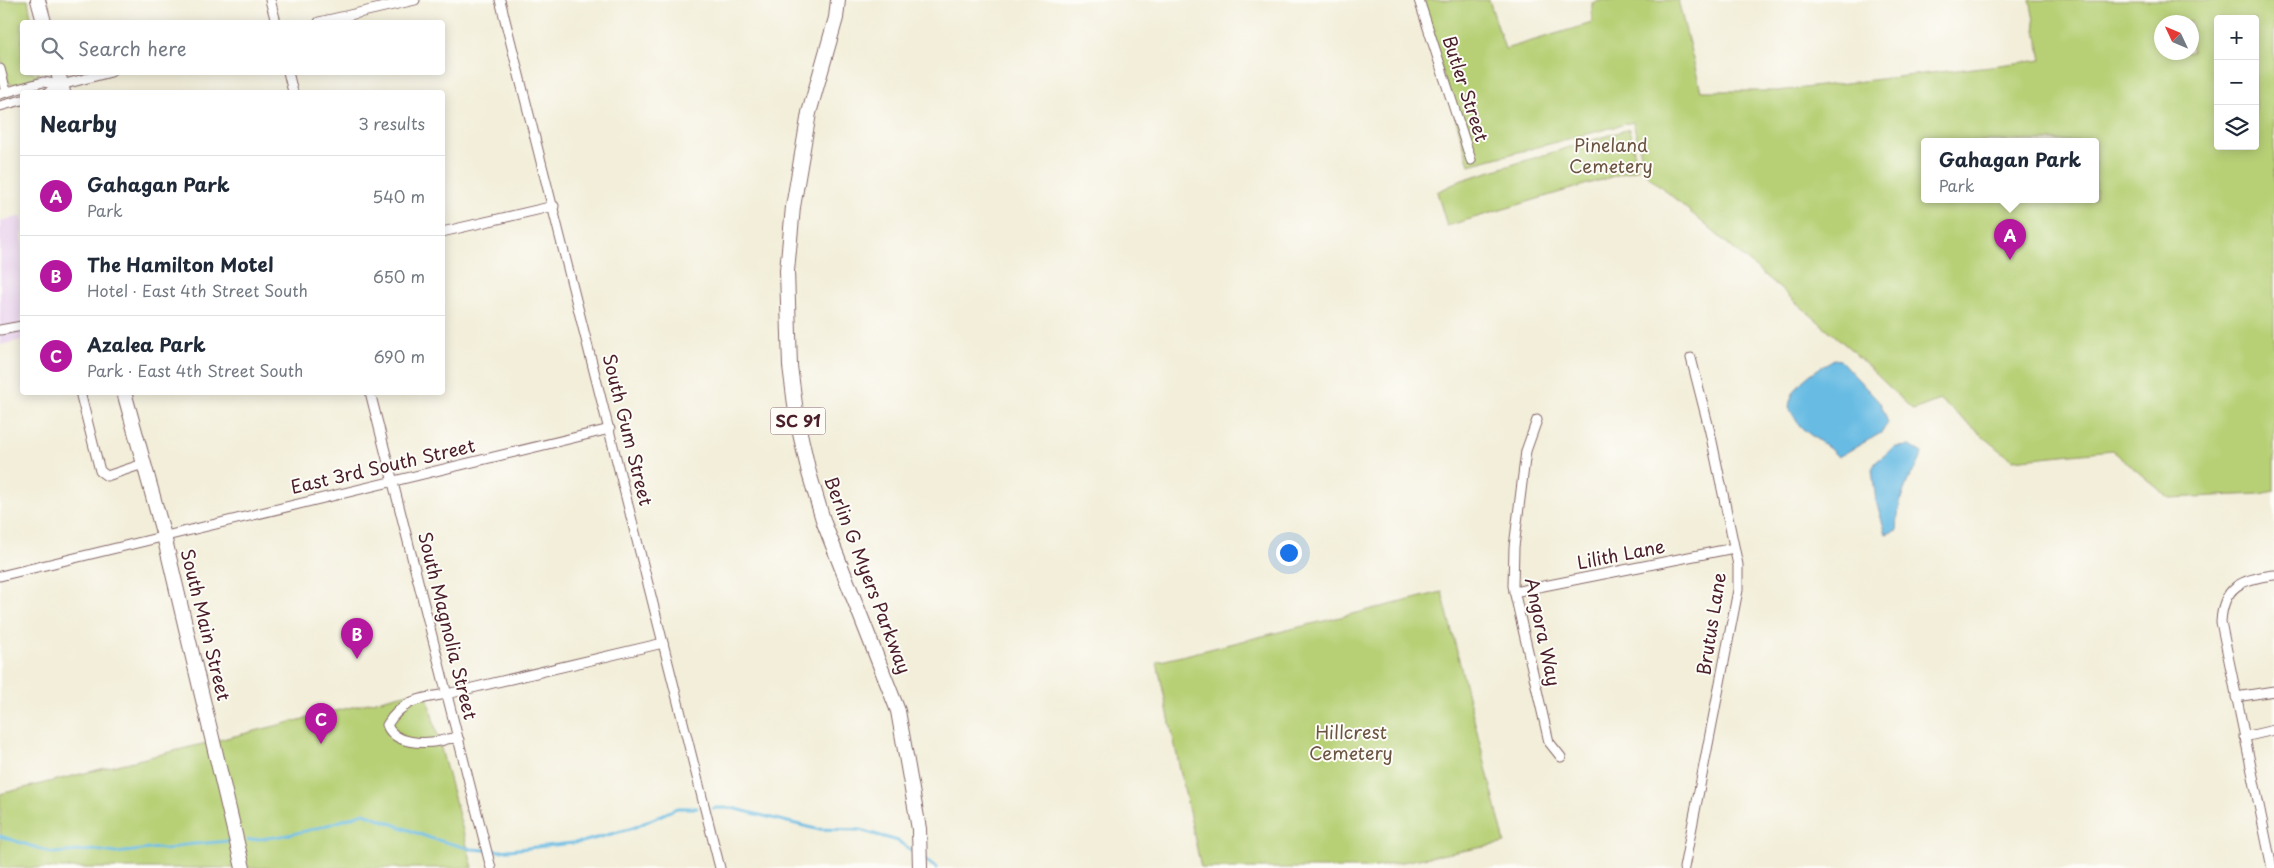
<!DOCTYPE html>
<html lang="en">
<head>
<meta charset="utf-8">
<style>
  body { margin:0; font-family:"Playpen Sans",sans-serif; background:#f2f2f3; color:#1f2937 }
  .controls { position:absolute; right:15px; top:15px; display:grid; overflow:hidden; border-radius:5px; box-shadow:0 2px 12px #0003 }
  .controls button { width:45px; height:45px; display:grid; place-items:center; padding:0; border:0; border-bottom:1px solid #e0e1e3; background:#fff; color:#1f2937; font:25px sans-serif }
  .compass { position:absolute; left:2154px; top:15px; width:45px; height:45px; border-radius:50%; background:#fff; box-shadow:0 2px 12px #0003; rotate:314deg }
  .you { position:absolute; left:1288px; top:552px; width:18px; height:18px; margin:-12px; border:4px solid #fff; border-radius:50%; background:#1a73e8; box-shadow:0 0 0 8px #1a73e833 }
  .badge { display:grid; place-items:center; width:32px; height:32px; border-radius:50%; background:#b5179e; color:#fff; font-size:16px; font-weight:700 }
  .pin { position:absolute; translate:-50% -41px; filter:drop-shadow(0 1px 2px #0008) }
  .pin::after { content:''; position:absolute; top:26px; width:18px; height:15px; background:inherit; clip-path:polygon(0 0,100% 0,50% 100%) }
  .popup { position:absolute; left:1921px; top:138px; width:178px; height:65px; box-sizing:border-box; display:grid; place-content:center; border-radius:5px; background:#fff; filter:drop-shadow(0 1px 4px #0005); font-size:16px; white-space:nowrap; color:#747a83 }
  .popup b { font-size:19px; color:#1f2937 }
  .popup::after { content:''; position:absolute; left:50%; top:100%; margin-left:-10px; border:10px solid transparent; border-top-color:#fff }
  .list { margin:0; padding:0; list-style:none }
  h2 { display:flex; justify-content:space-between; align-items:center; height:65px; margin:0; padding:0 20px; font-size:21px }
  h2 small { font-size:16px; font-weight:400; color:#747a83 }
  .list li { display:grid; grid-template-columns:32px 1fr auto; gap:15px; align-items:center; box-sizing:border-box; height:80px; padding:0 20px; border-top:1px solid #e0e1e3 }
  .list b { display:block; font-size:19px; white-space:nowrap }
  .list p { margin:0; font-size:16px; white-space:nowrap; color:#747a83 }
  .list em { font-size:16px; font-style:normal; color:#747a83 }
  .icon { flex:none; width:28px; height:28px; fill:none; stroke:currentColor; stroke-width:2; stroke-linecap:round; stroke-linejoin:round }
  .map { position:relative; flex:none; width:2274px; height:868px; overflow:hidden }
  .search { position:absolute; background:#fff; box-shadow:0 2px 12px #0003; left:20px; top:20px; width:425px; height:55px; display:flex; align-items:center; gap:12px; box-sizing:border-box; padding:0 18px; border-radius:5px; color:#747a83; font-size:19px }
  .panel { position:absolute; background:#fff; box-shadow:0 2px 12px #0003; left:20px; top:90px; width:425px; height:305px; border-radius:5px }
  .map>svg:first-child { display:block }
</style>
</head>
<body>
<div class="map">
<svg width="2274" height="868" viewBox="0 0 2274 868">
  <rect width="100%" height="100%" fill="#fdfcf7"/>
  <filter id="ink" filterUnits="userSpaceOnUse"><feTurbulence type="fractalNoise" baseFrequency=".02" numOctaves="2"/><feDisplacementMap in="SourceGraphic" scale="10" xChannelSelector="R" yChannelSelector="G"/><feConvolveMatrix kernelMatrix="1 2 1 2 8 2 1 2 1" color-interpolation-filters="sRGB"/></filter>
  <filter id="wash" filterUnits="userSpaceOnUse"><feTurbulence type="fractalNoise" baseFrequency=".0096" numOctaves="4" result="noise"/><feDisplacementMap in="SourceGraphic" scale="20" xChannelSelector="R" yChannelSelector="G"/><feGaussianBlur stdDeviation="1.12" result="paint"/><feColorMatrix in="noise" values="0 0 0 0 0 0 0 0 0 0 0 0 0 0 0 0 0 1.4 0 .05"/><feComposite in="paint" operator="in"/></filter>
  <g filter="url(#wash)">
    <rect width="100%" height="100%" fill="#f2eed9"/>
    <polygon fill="#e9d2ed" points="22,216 22,340 0,345 0,221"/>
    <g fill="#b7d076" stroke="#807850" fill-rule="evenodd">
      <path d="M0,0H28L32,22H22V72L40,73C36,80 19,86 10,84L8,81L0,55Z"/>
      <path d="M1422,0H1489L1505,49L1592,23V3L1603,0H1678L1701,91H1778L2042,60L2030,0H2274V491L2259,494L2169,498L2112,450L2012,460L1940,400L1913,410L1847,346L1646,174L1633,122L1469,165ZM2218,19H2255V146H2218ZM2162,22H2192V52H2162ZM1925,141H2095V199H1925Z"/>
      <polygon points="1629,129 1638,169 1447,226 1437,192 1462,180"/>
      <polygon points="1442,592 1505,843 1370,868 1201,868 1157,662"/>
      <polygon points="425,689 473,868 0,868 0,794"/>
    </g>
    <g fill="#67bbe3" stroke="#586d87">
      <path d="M1834,359L1840,360L1881,404L1888,423L1881,433L1838,457C1827,444 1812,438 1800,426C1796,421 1793,414 1789,408C1791,383 1815,371 1834,359Z"/>
      <path d="M1910,446L1922,453C1920,467 1909,474 1905,488C1902,495 1899,507 1898,515C1897,521 1898,524 1897,530L1886,534L1876,501L1872,469L1876,462L1895,447Z"/>
    </g>
    <g fill="none" stroke-linecap="round" stroke-linejoin="round">
      <g stroke="#67bbe3" stroke-width="3">
        <polyline points="713,808 732,808 816,829 860,830 898,841 914,852"/>
        <polyline points="0,836 53,853 95,850 116,853 158,848 167,850 183,845 230,841"/>
        <path d="M248,840C290,837 325,827 364,813L430,838L471,849L500,851L582,842L633,828L677,808H697"/>
        <polyline points="924,859 937,868"/>
      </g>
    </g>
  </g>
  <g filter="url(#ink)">
    <g fill="none" stroke-linecap="round" stroke-linejoin="round">
      <defs>
        <g id="minor">
          <polyline points="270,0 276,22"/>
          <polyline points="500,0 720,868"/>
          <polyline points="1419,0 1471,160"/>
          <polyline points="319,22 415,0"/>
          <polyline points="0,69 6,92"/>
          <polyline points="288,72 293,92"/>
          <polyline points="49,92 61,85 111,72"/>
          <polyline points="0,94 43,82 61,85"/>
          <polyline points="0,106 22,100"/>
          <polyline points="442,232 554,206"/>
          <polyline points="0,330 22,326"/>
          <polyline points="80,392 100,471 107,476 143,464"/>
          <polyline points="370,392 491,868"/>
          <polyline points="1537,420 1526,451 1514,547 1513,586 1549,742 1561,757"/>
          <polyline points="0,576 610,429"/>
          <polyline points="1514,592 1734,548"/>
          <polyline points="2236,697 2274,691"/>
          <polyline points="2244,737 2274,730"/>
          <path d="M459,740C451,737 448,739 440,741C423,744 394,744 387,725C402,700 421,698 447,694L663,643"/>
          <polyline points="1684,868 1738,590 1738,565 1710,432 1691,358"/>
          <path d="M2272,868L2221,622C2223,586 2242,579 2274,575"/>
        </g>
        <g id="primary">
          <polyline points="38,0 44,22"/>
          <polyline points="838,0 836,18 809,113 793,207 787,271 790,366 797,420 809,473 824,523 898,711 919,829 920,868"/>
          <polyline points="58,72 63,92"/>
          <polyline points="124,392 164,536 243,868"/>
        </g>
      </defs>
      <use href="#minor" stroke="#856768" stroke-width="11"/>
      <use href="#primary" stroke="#856768" stroke-width="16"/>
      <use href="#minor" stroke="#fff" stroke-width="9"/>
      <use href="#primary" stroke="#fff" stroke-width="14"/>
    </g>
  </g>
  <g text-anchor="middle" stroke-width="4" stroke-linejoin="round" paint-order="stroke">
    <rect fill="#fdfcf7" stroke="#806168" stroke-width="1" x="770.5" y="407.5" width="55" height="27" rx="4"/>
    <g font-size="16" font-weight="bold" fill="#4a1f2b">
      <text x="798" y="427">SC 91</text>
    </g>
    <g font-size="18" fill="#4a1f2b" stroke="#fdfcf7">
      <text transform="translate(1465 89) rotate(72)" y="6">Butler Street</text>
      <text transform="translate(627 430) rotate(76)" y="6">South Gum Street</text>
      <text transform="translate(383 467) rotate(-13)" y="6">East 3rd South Street</text>
      <text transform="translate(1621 555) rotate(-11)" y="6">Lilith Lane</text>
      <text transform="translate(867 575) rotate(69)" y="6">Berlin G Myers Parkway</text>
      <text transform="translate(1712 624) rotate(-81)" y="6">Brutus Lane</text>
      <text transform="translate(205 625) rotate(76)" y="6">South Main Street</text>
      <text transform="translate(447 626) rotate(76)" y="6">South Magnolia Street</text>
      <text transform="translate(1542 632) rotate(78)" y="6">Angora Way</text>
    </g>
    <g font-size="18" fill="#6b5442" stroke="#fdfcf7">
      <text x="1611" y="152">Pineland<tspan x="1611" dy="21">Cemetery</tspan></text>
      <text x="1351" y="739">Hillcrest<tspan x="1351" dy="21">Cemetery</tspan></text>
    </g>
  </g>
</svg>
<div class="controls">
<button>+</button>
<button>−</button>
<button><svg class="icon" aria-label="layers" viewBox="0 0 24 24"><path d="M12 4l9 5-9 5-9-5zM3 14l9 5 9-5"/></svg></button>
</div>
<svg class="compass" viewBox="-18 -18 36 36"><path d="M0-13l5 13h-10z" fill="#e53935"/><path d="M0 13l5-13h-10z" fill="#747a83"/></svg>
<div class="you"></div>
<div class="pin badge" style="left:2010px;top:260px">A</div>
<div class="popup"><b>Gahagan Park</b>Park</div>
<div class="pin badge" style="left:357px;top:659px">B</div>
<div class="pin badge" style="left:321px;top:744px">C</div>
<div class="search"><svg class="icon" aria-label="search" viewBox="0 0 24 24"><circle cx="10" cy="10" r="6"/><path d="M15 15l6 6"/></svg>Search here</div>
<section class="panel">
<h2>Nearby<small>3 results</small></h2>
<ul class="list">
<li><span class="badge">A</span><div><b>Gahagan Park</b><p>Park</p></div><em>540 m</em></li>
<li><span class="badge">B</span><div><b>The Hamilton Motel</b><p>Hotel · East 4th Street South</p></div><em>650 m</em></li>
<li><span class="badge">C</span><div><b>Azalea Park</b><p>Park · East 4th Street South</p></div><em>690 m</em></li>
</ul>
</section>
</div>
</body>
</html>
